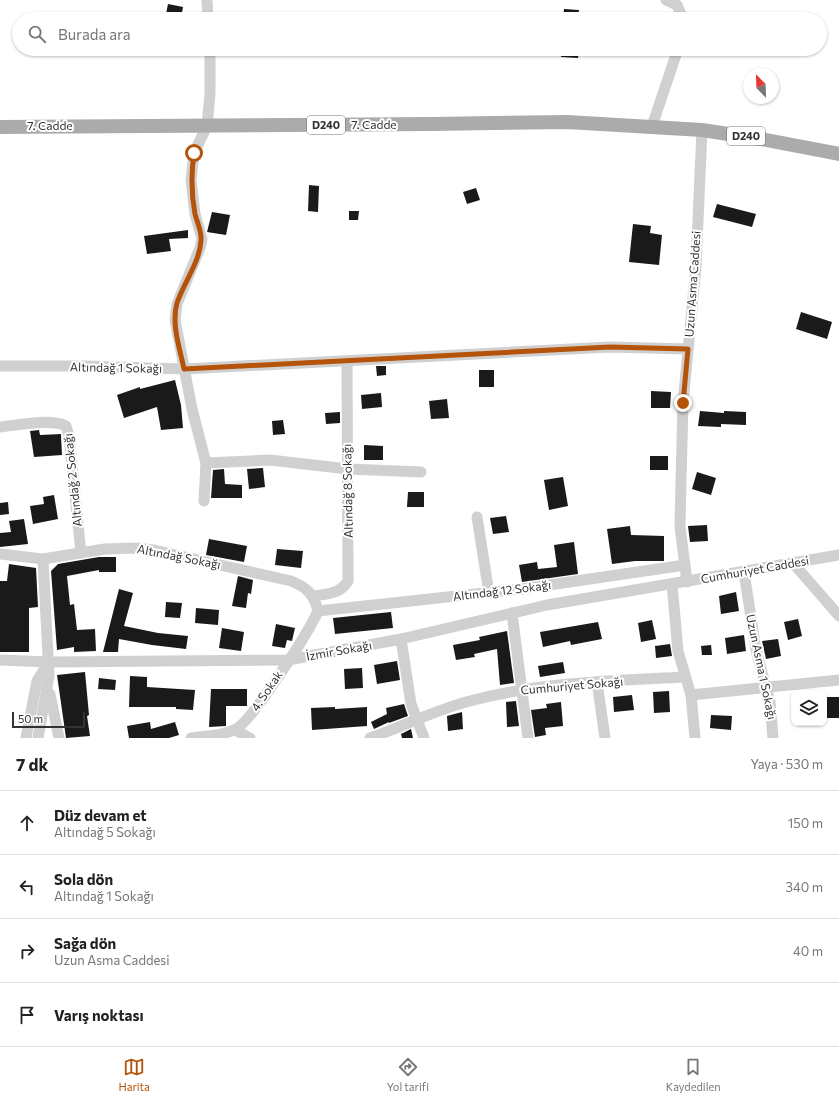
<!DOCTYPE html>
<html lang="tr">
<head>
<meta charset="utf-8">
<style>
  body { margin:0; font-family:Commissioner,sans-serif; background:#f6f6f6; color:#222 }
  .controls { position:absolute; right:12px; bottom:12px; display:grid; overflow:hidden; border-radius:8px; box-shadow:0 1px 3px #0004 }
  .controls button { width:36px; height:36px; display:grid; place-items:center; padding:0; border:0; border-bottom:1px solid #e0e0e0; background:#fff; color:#222; font:20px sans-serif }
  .compass { position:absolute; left:743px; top:68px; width:36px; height:36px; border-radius:50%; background:#fff; box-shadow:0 1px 3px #0004; rotate:337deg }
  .scale { position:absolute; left:12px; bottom:10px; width:73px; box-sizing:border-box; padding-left:4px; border:2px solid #333; border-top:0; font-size:11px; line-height:14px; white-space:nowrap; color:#333; -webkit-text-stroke:3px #fff; paint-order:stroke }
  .stop { position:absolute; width:12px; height:12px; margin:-9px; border:3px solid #b45309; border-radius:50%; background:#fff }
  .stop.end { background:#b45309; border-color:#fff; box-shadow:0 1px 4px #0008 }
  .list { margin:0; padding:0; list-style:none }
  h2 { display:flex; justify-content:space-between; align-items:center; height:52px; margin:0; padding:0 16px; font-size:17px }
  h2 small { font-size:13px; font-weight:400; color:#767676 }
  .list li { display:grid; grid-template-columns:26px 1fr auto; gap:12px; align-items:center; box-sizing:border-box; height:64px; padding:0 16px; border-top:1px solid #e0e0e0 }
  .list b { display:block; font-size:15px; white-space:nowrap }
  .list p { margin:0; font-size:13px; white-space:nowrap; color:#767676 }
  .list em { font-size:13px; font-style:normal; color:#767676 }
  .icon { flex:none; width:22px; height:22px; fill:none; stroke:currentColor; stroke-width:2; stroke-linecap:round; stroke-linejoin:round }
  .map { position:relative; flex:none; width:839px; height:738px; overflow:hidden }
  .search { position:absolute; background:#fff; box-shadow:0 1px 3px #0004; left:12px; right:12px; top:12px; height:44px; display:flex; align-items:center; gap:10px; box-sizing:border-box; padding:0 14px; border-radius:22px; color:#767676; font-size:15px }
  .sheet { height:308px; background:#fff }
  nav { display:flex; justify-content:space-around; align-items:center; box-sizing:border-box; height:56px; border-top:1px solid #e0e0e0; background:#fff; font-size:11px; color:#767676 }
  nav a { display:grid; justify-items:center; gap:2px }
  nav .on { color:#b45309 }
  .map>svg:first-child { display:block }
</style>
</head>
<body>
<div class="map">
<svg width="839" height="738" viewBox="0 0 839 738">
  <rect width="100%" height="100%" fill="#fff"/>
  <g fill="#1a1a1a">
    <polygon points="168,4 183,7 181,19 165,19"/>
    <polygon points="564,9 579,10 578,19 563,19"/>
    <polygon points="562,49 579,49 578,58 561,57"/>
    <polygon points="309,185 319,186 318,212 308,211"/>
    <polygon points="476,188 480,200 467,204 463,192"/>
    <polygon points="717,204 756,214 752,227 713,217"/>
    <polygon points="349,211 359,211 358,220 349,220"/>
    <polygon points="212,212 230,215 226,235 207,232"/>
    <polygon points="633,224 651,226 650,233 662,235 659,265 629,262"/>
    <polygon points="188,230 188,238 169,239 171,251 147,254 144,236"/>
    <polygon points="801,312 832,322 827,339 796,329"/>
    <polygon points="376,366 386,366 386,375 377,376"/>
    <rect x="479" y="370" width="15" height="17"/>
    <polygon points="175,380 181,405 183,428 161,430 157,407 124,418 117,395 140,387 140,389"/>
    <polygon points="651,391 671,392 670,408 651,408"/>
    <polygon points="381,393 382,407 362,409 361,395"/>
    <polygon points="447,399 449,418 431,419 429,401"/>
    <polygon points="700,411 724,413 724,411 746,412 746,425 721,424 721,427 698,426"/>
    <polygon points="340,412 340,423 326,424 325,413"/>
    <polygon points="283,420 285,434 273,435 272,421"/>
    <polygon points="39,430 40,435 61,434 62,455 34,457 30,431"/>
    <polygon points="364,445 383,446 383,460 364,460"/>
    <rect x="650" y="456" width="18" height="14"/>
    <polygon points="263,468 265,487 249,489 247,469"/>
    <polygon points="224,469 225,484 242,485 242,498 211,498 213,470"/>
    <polygon points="697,472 716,478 711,495 692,489"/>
    <polygon points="563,477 568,506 549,510 544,480"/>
    <polygon points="408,492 424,492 424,507 407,507"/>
    <polygon points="54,495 58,519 33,524 30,506 44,504 43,497"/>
    <polygon points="8,502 9,514 0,515 0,503"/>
    <polygon points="506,516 509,532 493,534 490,518"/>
    <polygon points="24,519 28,544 0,547 0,533 11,532 9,521"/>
    <polygon points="707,525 708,541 690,542 688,526"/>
    <polygon points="630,526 631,535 664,536 664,561 635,561 612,564 607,529"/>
    <polygon points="209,539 247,546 244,562 206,555"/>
    <polygon points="574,542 578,574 522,582 519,565 537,562 538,569 557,567 554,545"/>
    <polygon points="277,549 303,551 301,568 275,565"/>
    <polygon points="99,557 116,557 116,572 99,572 99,570 67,576 70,605 74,604 77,630 95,629 96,651 74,652 74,647 57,650 51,571 58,564"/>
    <polygon points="9,564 36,568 38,607 29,608 29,652 0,652 0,581 7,581"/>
    <polygon points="238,576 253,580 251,594 248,593 246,608 232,606"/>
    <polygon points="119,589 133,593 124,626 158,633 188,636 186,649 152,645 119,639 118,652 103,652"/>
    <polygon points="736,592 739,611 721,614 719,596"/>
    <polygon points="166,602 182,603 180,618 165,617"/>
    <polygon points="196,608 219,610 218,625 195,623"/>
    <polygon points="391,612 393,628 335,634 333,618"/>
    <polygon points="798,619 802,636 788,640 784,622"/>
    <polygon points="652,620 656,639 641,642 638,623"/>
    <polygon points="598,622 602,639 571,645 570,641 543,647 540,632"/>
    <polygon points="276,624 295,628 292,641 287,640 285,648 272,646"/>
    <polygon points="222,628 244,632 241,651 219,648"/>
    <polygon points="507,631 514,683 500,685 497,649 474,654 475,657 456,660 453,645 480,640 479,637"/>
    <polygon points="744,635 746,651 727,654 725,638"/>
    <polygon points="778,639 781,656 766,659 762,641"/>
    <polygon points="670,644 672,656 656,658 655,646"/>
    <polygon points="711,645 712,655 702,655 701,646"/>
    <polygon points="397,661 400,680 377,684 374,665"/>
    <polygon points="563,662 565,673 540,677 538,666"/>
    <polygon points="362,668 363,688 345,689 344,669"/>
    <polygon points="85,672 89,715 87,716 90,736 66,738 57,675"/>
    <polygon points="130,676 147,677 147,687 195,690 193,710 176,709 176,707 129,707"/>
    <polygon points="99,678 116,680 115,690 98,689"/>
    <polygon points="211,689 247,689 247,706 226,706 226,726 209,727"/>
    <polygon points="669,691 670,712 654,713 653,692"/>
    <polygon points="632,695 634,710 614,712 613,697"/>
    <rect x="824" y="697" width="15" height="21"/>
    <polygon points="516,701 519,726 507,727 506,702"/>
    <polygon points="561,702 563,726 545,728 546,735 535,737 531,710 547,708 546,704"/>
    <polygon points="404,704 408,716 389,723 389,722 374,729 371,722 387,714 386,708"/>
    <polygon points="335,707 335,709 367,707 367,726 312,730 311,708"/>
    <polygon points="462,712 463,729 448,731 447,716"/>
    <polygon points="711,715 732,716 731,730 710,728"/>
    <polygon points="150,722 151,729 175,722 179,735 169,738 129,738 127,726"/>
    <polygon points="411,729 413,738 402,738 401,734"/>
  </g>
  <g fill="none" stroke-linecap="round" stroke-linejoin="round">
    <g stroke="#d0d0d0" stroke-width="11">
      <polyline points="207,0 208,19"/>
      <polyline points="666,0 677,5 683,19"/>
      <polyline points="652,126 678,49"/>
      <polyline points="0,366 86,366 184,369 610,347 688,349"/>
      <path d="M0,427C16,425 53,418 66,426L69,436L81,553"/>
      <polyline points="206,463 270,460 348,469 421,472"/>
      <polyline points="204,501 206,463 192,409 175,320 177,304 200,248 202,239 195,214 191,180 194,153 207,126 210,93 210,49"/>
      <polyline points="477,517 489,593"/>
      <path d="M0,554L43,559L105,549L136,548L154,550L291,581C306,587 314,594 318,611"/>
      <polyline points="793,563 839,616"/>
      <polyline points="744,572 756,650 770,702 773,738"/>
      <polyline points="687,582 680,527 681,481 683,403 696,266 702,130"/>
      <polyline points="672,584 678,651 691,695 695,738"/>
      <path d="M313,596C327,594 340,594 348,581L347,361"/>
      <polyline points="318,611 522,589 685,565"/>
      <polyline points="512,613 528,738"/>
      <polyline points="401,639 411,704 424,738"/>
      <polyline points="0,660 49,662 288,660 401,639 547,605 839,555"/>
      <polyline points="597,682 605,738"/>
      <polyline points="50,694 59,738"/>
      <polyline points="691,695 839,680"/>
      <polyline points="235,730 250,738"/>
      <polyline points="26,738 37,681 49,662"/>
      <polyline points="38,738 49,676 43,559"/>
      <path d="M191,738C205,736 223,736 236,729C252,721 310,630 318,611"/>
      <path d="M370,738C404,726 435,710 470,701C541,682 613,681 685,677"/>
    </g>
    <polyline stroke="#ababab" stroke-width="14" points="0,127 431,124 567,122 702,130 761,139 839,154"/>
  </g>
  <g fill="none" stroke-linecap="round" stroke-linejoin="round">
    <path stroke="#b45309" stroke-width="5" d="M194,153C191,174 191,193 195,214C197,222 202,232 201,240C200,262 184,282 177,303C171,324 180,349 184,369L610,347L688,349L683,403"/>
  </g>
  <g text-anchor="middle" stroke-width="4" stroke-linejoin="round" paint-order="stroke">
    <g fill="#fff" stroke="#707070" stroke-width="1">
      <rect x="307" y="116" width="38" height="18" rx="3"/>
      <rect x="727" y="127" width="38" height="18" rx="3"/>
    </g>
    <g font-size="11" font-weight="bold" fill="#333">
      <text x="326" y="129">D240</text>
      <text x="746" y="140">D240</text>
    </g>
    <g font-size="12" fill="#333" stroke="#fff">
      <text x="374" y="129">7. Cadde</text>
      <text x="50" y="130">7. Cadde</text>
      <text transform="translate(693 284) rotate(-86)" y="4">Uzun Asma Caddesi</text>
      <text transform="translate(116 368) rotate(1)" y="4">Altındağ 1 Sokağı</text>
      <text transform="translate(73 480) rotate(-96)" y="4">Altındağ 2 Sokağı</text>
      <text transform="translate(348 491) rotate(-91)" y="4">Altındağ 8 Sokağı</text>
      <text transform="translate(179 557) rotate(11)" y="4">Altındağ Sokağı</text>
      <text transform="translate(755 570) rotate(-10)" y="4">Cumhuriyet Caddesi</text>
      <text transform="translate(502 591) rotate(-7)" y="4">Altındağ 12 Sokağı</text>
      <text transform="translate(339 651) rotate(-10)" y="4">İzmir Sokağı</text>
      <text transform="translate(761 667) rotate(78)" y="4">Uzun Asma 1 Sokağı</text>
      <text transform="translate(572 686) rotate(-5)" y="4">Cumhuriyet Sokağı</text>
      <text transform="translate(267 691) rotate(-56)" y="4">4. Sokak</text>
    </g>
  </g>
</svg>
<div class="controls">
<button><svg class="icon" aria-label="layers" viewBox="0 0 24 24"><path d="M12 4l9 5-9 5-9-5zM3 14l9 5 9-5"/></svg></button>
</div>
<svg class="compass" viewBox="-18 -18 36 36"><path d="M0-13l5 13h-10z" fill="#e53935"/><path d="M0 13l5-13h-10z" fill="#767676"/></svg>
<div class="scale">50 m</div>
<div class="stop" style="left:194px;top:153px"></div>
<div class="stop end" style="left:683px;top:403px"></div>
<div class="search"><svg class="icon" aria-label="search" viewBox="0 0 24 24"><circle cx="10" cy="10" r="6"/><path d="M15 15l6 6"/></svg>Burada ara</div>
</div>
<section class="sheet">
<h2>7 dk<small>Yaya · 530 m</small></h2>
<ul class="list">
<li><svg class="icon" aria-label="ahead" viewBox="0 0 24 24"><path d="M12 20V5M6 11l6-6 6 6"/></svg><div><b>Düz devam et</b><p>Altındağ 5 Sokağı</p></div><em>150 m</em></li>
<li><svg class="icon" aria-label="left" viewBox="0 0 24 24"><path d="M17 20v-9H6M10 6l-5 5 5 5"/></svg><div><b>Sola dön</b><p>Altındağ 1 Sokağı</p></div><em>340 m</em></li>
<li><svg class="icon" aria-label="right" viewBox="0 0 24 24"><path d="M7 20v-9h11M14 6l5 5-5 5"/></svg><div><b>Sağa dön</b><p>Uzun Asma Caddesi</p></div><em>40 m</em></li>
<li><svg class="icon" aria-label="arrive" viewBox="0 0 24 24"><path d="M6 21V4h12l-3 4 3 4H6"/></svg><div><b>Varış noktası</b></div></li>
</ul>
</section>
<nav>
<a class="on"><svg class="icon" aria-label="map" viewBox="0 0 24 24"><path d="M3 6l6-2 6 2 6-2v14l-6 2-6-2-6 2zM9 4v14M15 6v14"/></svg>Harita</a>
<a><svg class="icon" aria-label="directions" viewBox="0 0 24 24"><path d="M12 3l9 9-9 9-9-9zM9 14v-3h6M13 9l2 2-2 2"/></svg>Yol tarifi</a>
<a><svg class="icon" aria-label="saved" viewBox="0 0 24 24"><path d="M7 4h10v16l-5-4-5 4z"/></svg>Kaydedilen</a>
</nav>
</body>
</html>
